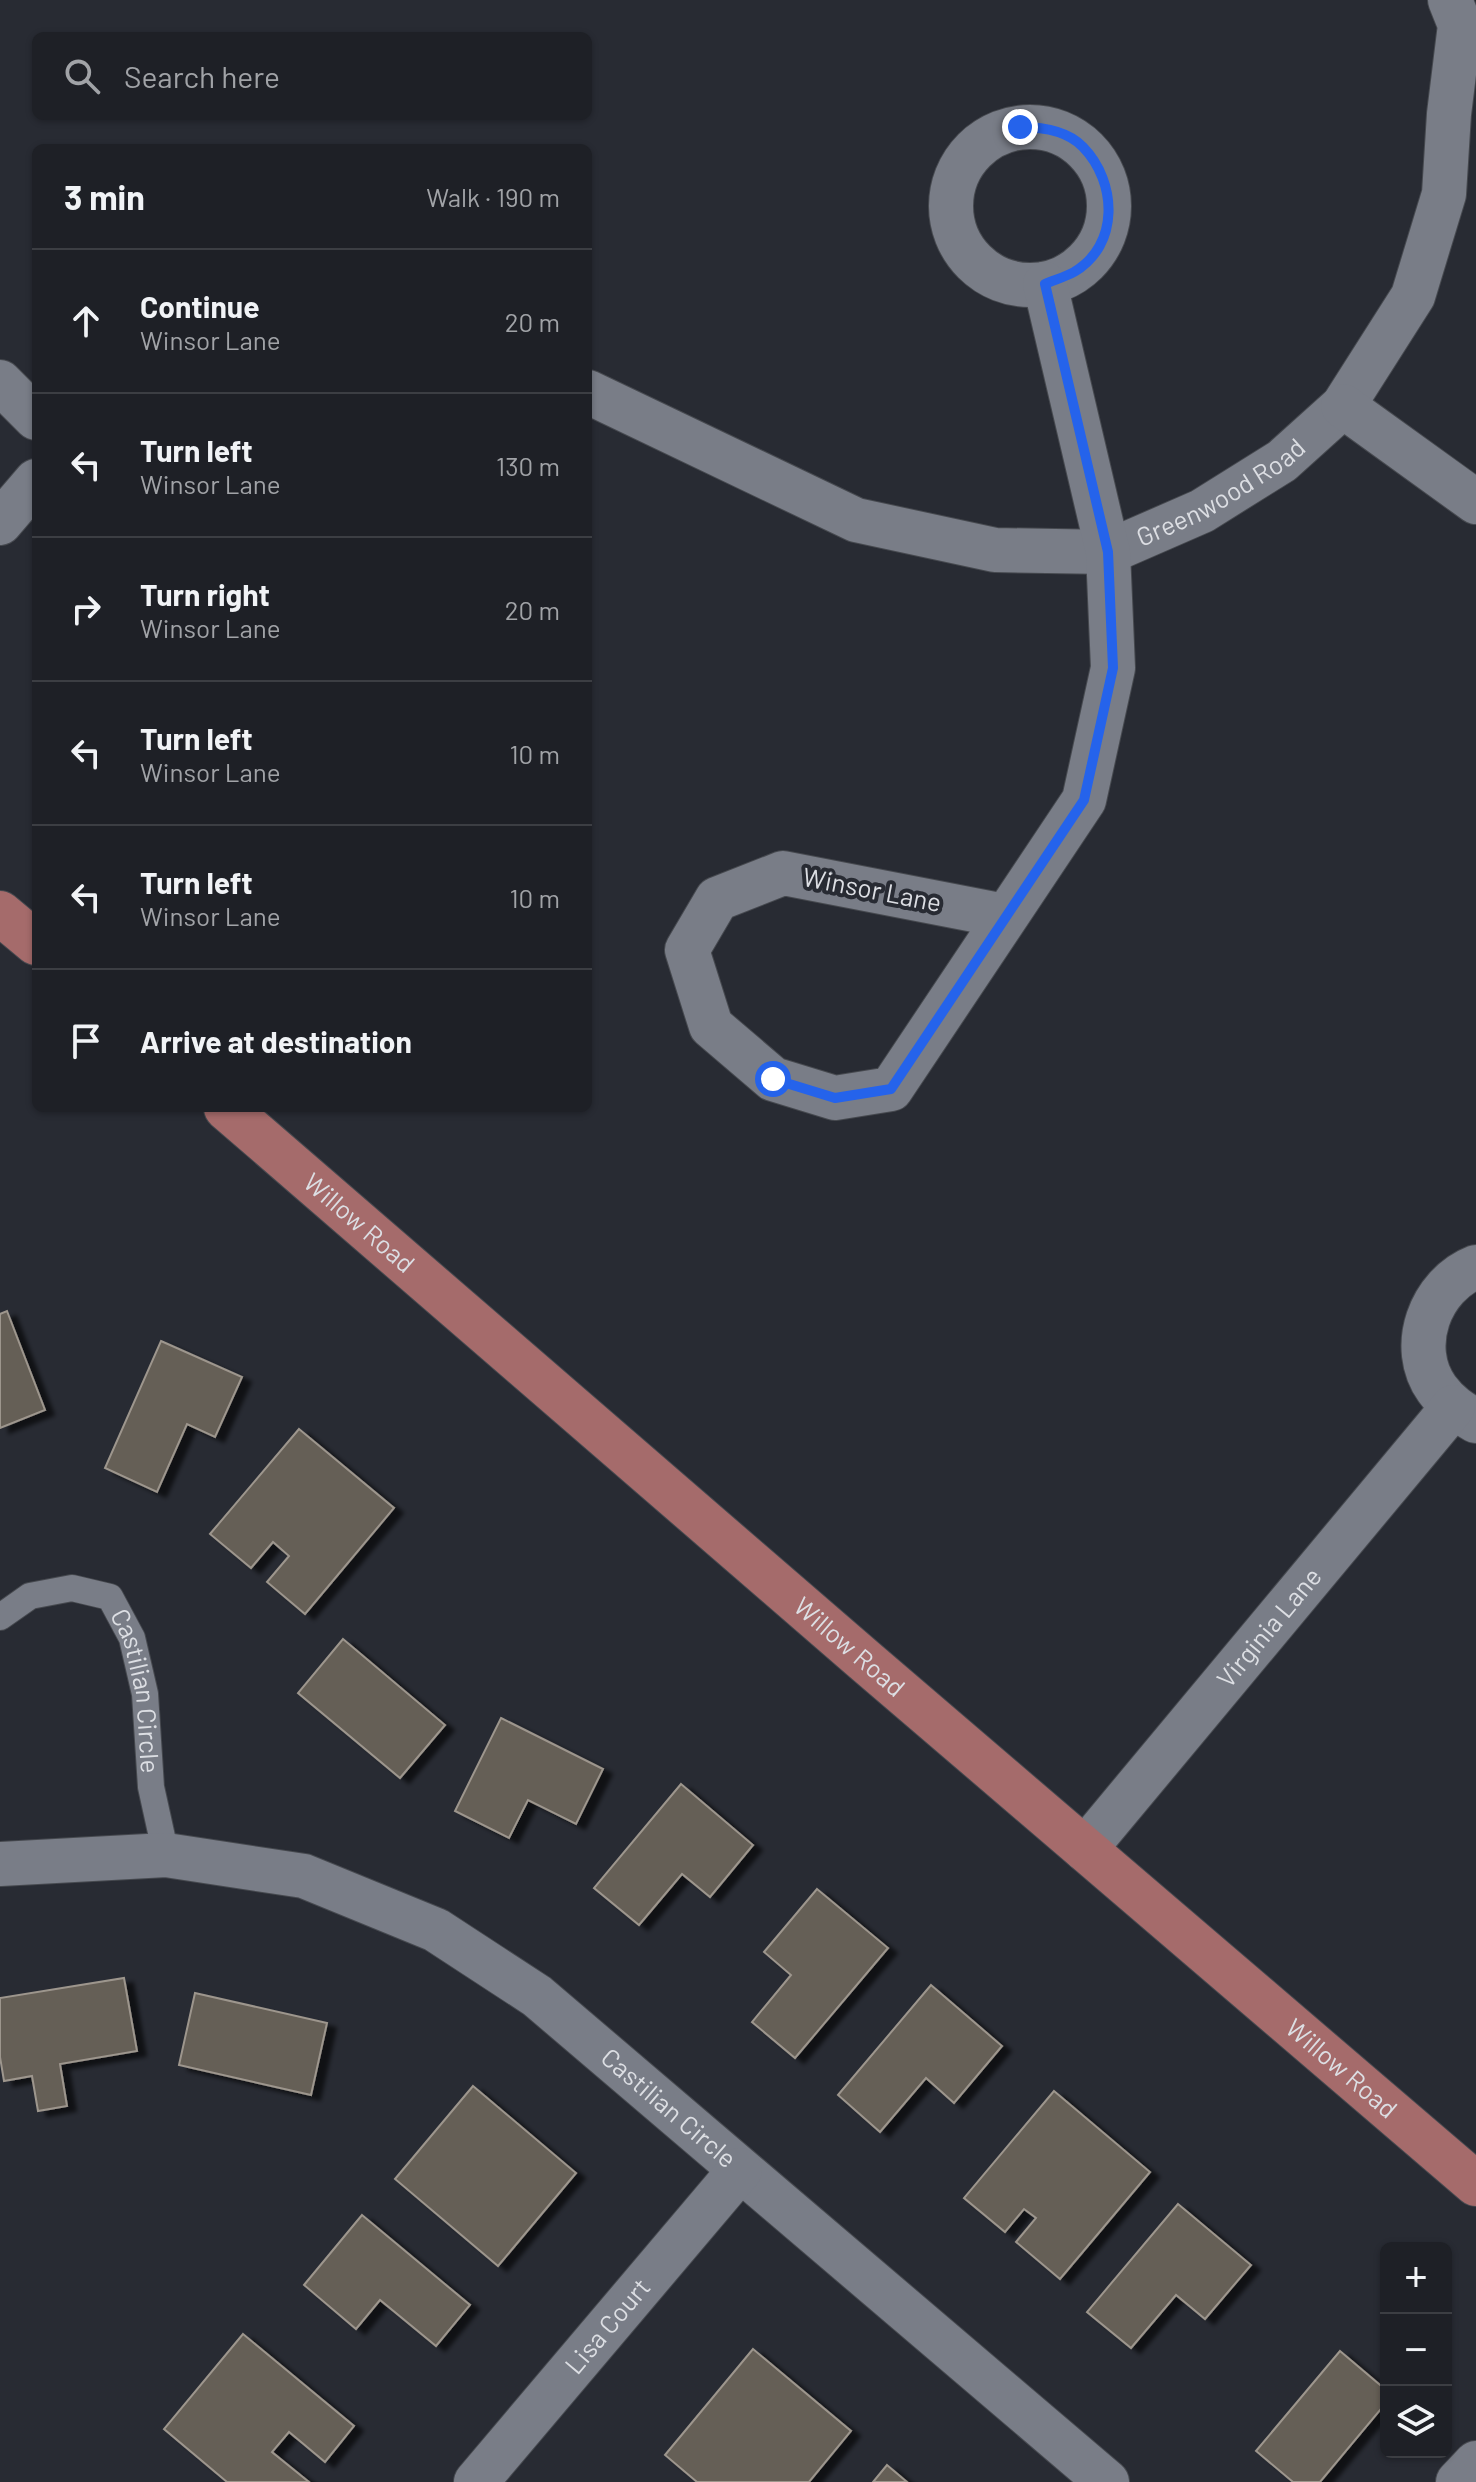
<!DOCTYPE html>
<html lang="en">
<head>
<meta charset="utf-8">
<style>
  body { margin:0; font-family:Barlow,sans-serif; background:#26282e; color:#f1f3f6 }
  .controls { position:absolute; right:24px; bottom:24px; display:grid; overflow:hidden; border-radius:12px; box-shadow:0 2px 6px #0004 }
  .controls button { width:72px; height:72px; display:grid; place-items:center; padding:0; border:0; border-bottom:2px solid #3c3e43; background:#1e2026; color:#f1f3f6; font:40px sans-serif }
  .stop { position:absolute; width:24px; height:24px; margin:-18px; border:6px solid #2563eb; border-radius:50%; background:#fff }
  .stop.end { background:#2563eb; border-color:#fff; box-shadow:0 2px 8px #0008 }
  .list { margin:0; padding:0; list-style:none }
  h2 { display:flex; justify-content:space-between; align-items:center; height:104px; margin:0; padding:0 32px; font-size:34px }
  h2 small { font-size:26px; font-weight:400; color:#a1a3a7 }
  .list li { display:grid; grid-template-columns:52px 1fr auto; gap:24px; align-items:center; box-sizing:border-box; height:144px; padding:0 32px; border-top:2px solid #3c3e43 }
  .list b { display:block; font-size:30px; white-space:nowrap }
  .list p { margin:0; font-size:26px; white-space:nowrap; color:#a1a3a7 }
  .list em { font-size:26px; font-style:normal; color:#a1a3a7 }
  .icon { flex:none; width:44px; height:44px; fill:none; stroke:currentColor; stroke-width:2; stroke-linecap:round; stroke-linejoin:round }
  .map { position:relative; flex:none; width:1476px; height:2482px; overflow:hidden }
  .search { position:absolute; background:#1e2026; box-shadow:0 2px 6px #0004; left:32px; top:32px; width:560px; height:88px; display:flex; align-items:center; gap:20px; box-sizing:border-box; padding:0 28px; border-radius:12px; color:#a1a3a7; font-size:30px }
  .panel { position:absolute; background:#1e2026; box-shadow:0 2px 6px #0004; left:32px; top:144px; width:560px; height:968px; border-radius:12px }
  .map>svg:first-child { display:block }
</style>
</head>
<body>
<div class="map">
<svg width="1476" height="2482" viewBox="0 0 1476 2482">
  <defs>
    <filter id="shadow"><feDropShadow dx="9" dy="5" stdDeviation="2" flood-color="#0009"/></filter>
  </defs>
  <rect width="100%" height="100%" fill="#282b33"/>
  <g fill="#655e56" stroke="#9d968d" stroke-width="2" filter="url(#shadow)">
    <polygon points="7,1311 45,1410 0,1428 0,1314"/>
    <polygon points="161,1341 242,1377 215,1437 187,1424 157,1492 105,1468"/>
    <polygon points="299,1429 394,1508 305,1614 267,1582 289,1556 273,1542 251,1568 210,1534"/>
    <polygon points="343,1639 445,1725 400,1778 298,1693"/>
    <polygon points="501,1718 603,1769 576,1824 528,1800 509,1838 455,1811"/>
    <polygon points="681,1784 753,1845 710,1897 682,1874 639,1925 594,1888"/>
    <polygon points="817,1889 888,1948 795,2058 752,2022 791,1975 764,1952"/>
    <polygon points="124,1978 137,2051 60,2064 67,2106 38,2111 32,2076 4,2081 0,2057 0,1998"/>
    <polygon points="931,1985 1002,2046 954,2103 926,2078 880,2132 838,2095"/>
    <polygon points="195,1993 327,2023 311,2095 179,2065"/>
    <polygon points="473,2086 576,2173 498,2266 395,2179"/>
    <polygon points="1054,2091 1150,2172 1060,2279 1016,2242 1036,2218 1024,2209 1005,2232 964,2198"/>
    <polygon points="1178,2204 1251,2265 1205,2319 1176,2295 1131,2348 1087,2312"/>
    <polygon points="362,2215 470,2305 436,2346 380,2300 356,2329 304,2285"/>
    <polygon points="243,2334 354,2426 325,2462 289,2432 272,2452 309,2482 227,2482 164,2429"/>
    <polygon points="753,2349 851,2431 809,2482 697,2482 665,2455"/>
    <polygon points="1340,2351 1386,2390 1386,2403 1320,2482 1293,2482 1256,2451"/>
    <polygon points="887,2465 907,2482 873,2482"/>
  </g>
  <g fill="none" stroke-linecap="round" stroke-linejoin="round">
    <defs>
      <g id="lane">
        <path id="s1" d="M0,1617L30,1596L72,1588L110,1597L132,1638L145,1694L151,1787L166,1855"/>
      </g>
      <g id="street">
        <circle cx="1030" cy="206" r="79"/>
        <polyline points="0,382 36,418"/>
        <path id="s2" d="M588,392L856,520L995,550L1108,552L1202,511L1282,461L1343,406L1413,296L1444,194L1449,114L1460,25L1450,0"/>
        <polyline points="1343,406 1476,502"/>
        <polyline points="0,523 36,481"/>
        <polyline points="1005,916 783,873 717,899 687,950 711,1026 773,1079 835,1098 891,1089 1084,800 1113,668 1108,552 1045,284"/>
        <path d="M1476,1267C1430,1285 1407,1347 1437,1389C1448,1404 1460,1412 1476,1421"/>
        <path id="s3" d="M1085,1849L1453,1407"/>
        <path id="s4" d="M0,1864L166,1855L304,1876L436,1930L537,1996L1107,2482"/>
        <path id="s5" d="M476,2482L740,2170"/>
        <polyline points="1458,2482 1476,2463"/>
      </g>
      <g id="primary">
        <polyline points="0,913 36,943"/>
        <path id="s6" d="M226,1108L863,1659L1476,2184"/>
      </g>
    </defs>
    <use href="#lane" stroke="#46494f" stroke-width="28"/>
    <use href="#street" stroke="#46494f" stroke-width="46"/>
    <use href="#primary" stroke="#46494f" stroke-width="46"/>
    <use href="#lane" stroke="#797d87" stroke-width="26"/>
    <use href="#street" stroke="#797d87" stroke-width="44"/>
    <use href="#primary" stroke="#a56b6b" stroke-width="44"/>
  </g>
  <g fill="none" stroke-linecap="round" stroke-linejoin="round">
    <path stroke="#2563eb" stroke-width="10" d="M773,1079L835,1098L891,1089L1084,800L1113,668L1108,552L1045,284C1054,280 1065,277 1074,272C1120,245 1117,182 1083,147C1067,130 1042,127 1020,127"/>
  </g>
  <g text-anchor="middle" stroke-width="8" stroke-linejoin="round" paint-order="stroke">
    <g font-size="26" fill="#dcdee3" stroke="#282b33">
      <text dy="9" stroke="none"><textPath href="#s2" startOffset="680">Greenwood Road</textPath></text>
      <text transform="translate(872 890) rotate(11)" y="9">Winsor Lane</text>
      <text dy="9" stroke="none"><textPath href="#s6" startOffset="176">Willow Road</textPath></text>
      <text dy="9" stroke="none"><textPath href="#s3" startOffset="288">Virginia Lane</textPath></text>
      <text dy="9" stroke="none"><textPath href="#s6" startOffset="824">Willow Road</textPath></text>
      <text dy="9" stroke="none"><textPath href="#s1" startOffset="218">Castilian Circle</textPath></text>
      <text dy="9" stroke="none"><textPath href="#s6" startOffset="1472">Willow Road</textPath></text>
      <text dy="9" stroke="none"><textPath href="#s4" startOffset="742">Castilian Circle</textPath></text>
      <text dy="9" stroke="none"><textPath href="#s5" startOffset="204">Lisa Court</textPath></text>
    </g>
  </g>
</svg>
<div class="controls">
<button>+</button>
<button>−</button>
<button><svg class="icon" aria-label="layers" viewBox="0 0 24 24"><path d="M12 4l9 5-9 5-9-5zM3 14l9 5 9-5"/></svg></button>
</div>
<div class="stop" style="left:773px;top:1079px"></div>
<div class="stop end" style="left:1020px;top:127px"></div>
<div class="search"><svg class="icon" aria-label="search" viewBox="0 0 24 24"><circle cx="10" cy="10" r="6"/><path d="M15 15l6 6"/></svg>Search here</div>
<section class="panel">
<h2>3 min<small>Walk · 190 m</small></h2>
<ul class="list">
<li><svg class="icon" aria-label="ahead" viewBox="0 0 24 24"><path d="M12 20V5M6 11l6-6 6 6"/></svg><div><b>Continue</b><p>Winsor Lane</p></div><em>20 m</em></li>
<li><svg class="icon" aria-label="left" viewBox="0 0 24 24"><path d="M17 20v-9H6M10 6l-5 5 5 5"/></svg><div><b>Turn left</b><p>Winsor Lane</p></div><em>130 m</em></li>
<li><svg class="icon" aria-label="right" viewBox="0 0 24 24"><path d="M7 20v-9h11M14 6l5 5-5 5"/></svg><div><b>Turn right</b><p>Winsor Lane</p></div><em>20 m</em></li>
<li><svg class="icon" aria-label="left" viewBox="0 0 24 24"><path d="M17 20v-9H6M10 6l-5 5 5 5"/></svg><div><b>Turn left</b><p>Winsor Lane</p></div><em>10 m</em></li>
<li><svg class="icon" aria-label="left" viewBox="0 0 24 24"><path d="M17 20v-9H6M10 6l-5 5 5 5"/></svg><div><b>Turn left</b><p>Winsor Lane</p></div><em>10 m</em></li>
<li><svg class="icon" aria-label="arrive" viewBox="0 0 24 24"><path d="M6 21V4h12l-3 4 3 4H6"/></svg><div><b>Arrive at destination</b></div></li>
</ul>
</section>
</div>
</body>
</html>
